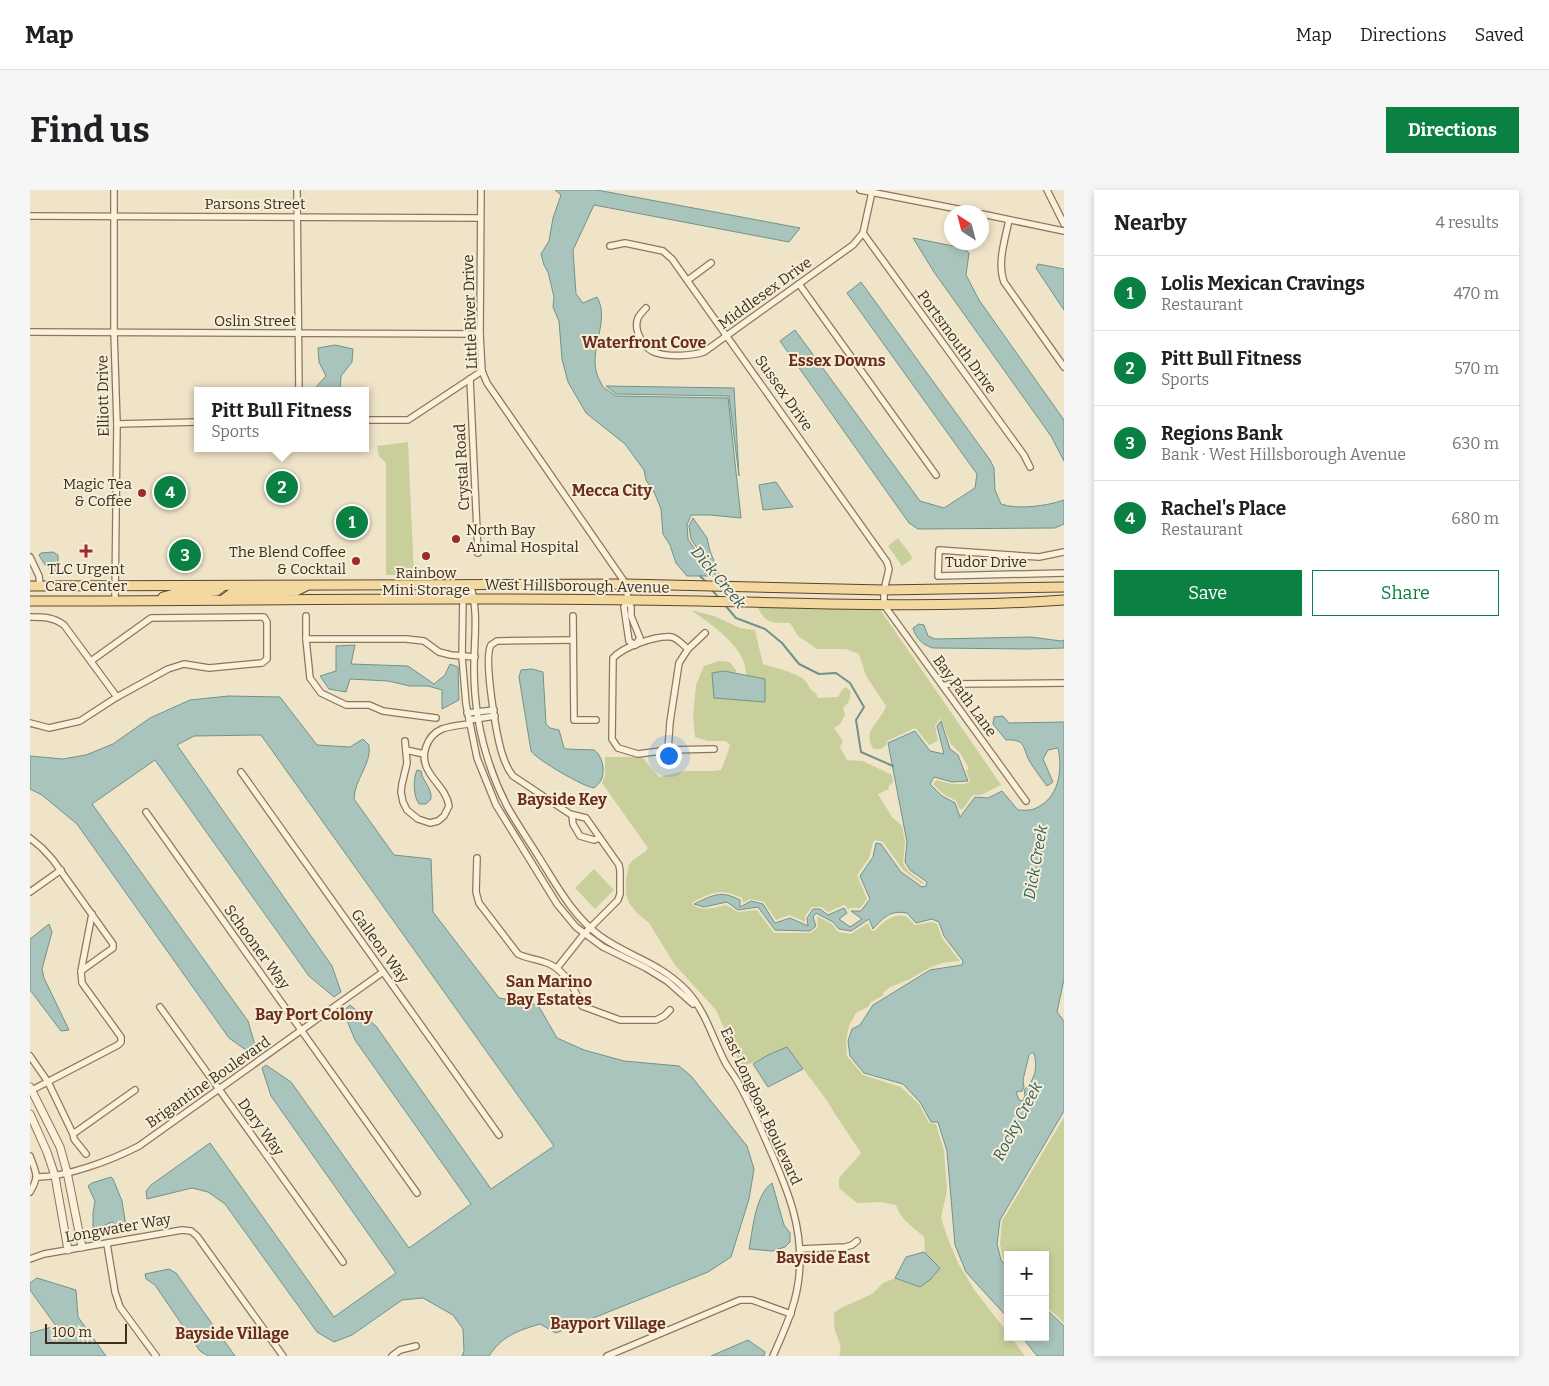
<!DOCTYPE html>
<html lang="en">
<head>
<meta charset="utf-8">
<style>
  body { margin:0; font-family:Bitter,serif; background:#f6f6f6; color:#202124 }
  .controls { position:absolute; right:15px; bottom:15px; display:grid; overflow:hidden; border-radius:0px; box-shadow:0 2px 8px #0003 }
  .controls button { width:45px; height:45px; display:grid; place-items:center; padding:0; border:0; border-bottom:1px solid #e0e0e0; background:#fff; color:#202124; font:25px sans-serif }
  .compass { position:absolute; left:914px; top:15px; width:45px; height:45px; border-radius:50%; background:#fff; box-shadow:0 2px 8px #0003; rotate:324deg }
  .scale { position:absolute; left:15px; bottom:12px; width:82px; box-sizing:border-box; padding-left:5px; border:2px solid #3d2e20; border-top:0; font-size:14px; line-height:18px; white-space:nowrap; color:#3d2e20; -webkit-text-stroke:4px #f7eed8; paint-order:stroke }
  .you { position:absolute; left:638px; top:565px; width:18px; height:18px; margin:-12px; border:4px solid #fff; border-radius:50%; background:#1a73e8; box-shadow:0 0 0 8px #1a73e833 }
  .badge { display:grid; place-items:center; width:32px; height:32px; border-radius:50%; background:#0b8043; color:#fff; font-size:16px; font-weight:700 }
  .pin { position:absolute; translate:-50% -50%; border:2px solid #fff; box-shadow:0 1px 5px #0006 }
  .popup { position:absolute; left:164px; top:197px; width:175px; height:65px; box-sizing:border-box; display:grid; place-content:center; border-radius:0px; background:#fff; filter:drop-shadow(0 1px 4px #0005); font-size:16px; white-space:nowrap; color:#757577 }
  .popup b { font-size:19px; color:#202124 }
  .popup::after { content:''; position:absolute; left:50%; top:100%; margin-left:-10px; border:10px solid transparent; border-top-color:#fff }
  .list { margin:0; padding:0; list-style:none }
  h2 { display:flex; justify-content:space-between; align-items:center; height:65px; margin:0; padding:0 20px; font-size:21px }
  h2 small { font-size:16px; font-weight:400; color:#757577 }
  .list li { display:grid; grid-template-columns:32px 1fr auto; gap:15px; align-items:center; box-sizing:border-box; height:75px; padding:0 20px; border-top:1px solid #e0e0e0 }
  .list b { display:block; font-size:19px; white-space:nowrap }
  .list p { margin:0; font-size:16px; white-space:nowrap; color:#757577 }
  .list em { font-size:16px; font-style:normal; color:#757577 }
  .actions { display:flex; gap:10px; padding:15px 20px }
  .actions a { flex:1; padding:11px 0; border:1px solid #0b8043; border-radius:0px; text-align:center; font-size:18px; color:#0b8043 }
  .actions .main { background:#0b8043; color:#fff }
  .map { position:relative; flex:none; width:1034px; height:1166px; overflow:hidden; border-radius:0px }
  header { display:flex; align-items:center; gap:30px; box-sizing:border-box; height:70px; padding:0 25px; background:#fff; border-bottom:1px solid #e0e0e0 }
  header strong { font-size:24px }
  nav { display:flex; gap:28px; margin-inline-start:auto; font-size:18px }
  .intro { display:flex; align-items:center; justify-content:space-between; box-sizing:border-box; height:120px; padding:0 30px }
  h1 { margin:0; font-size:35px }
  .button { padding:12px 22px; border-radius:0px; background:#0b8043; color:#fff; font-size:18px; font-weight:700 }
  main { display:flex; gap:30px; padding:0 30px }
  aside { flex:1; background:#fff; border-radius:0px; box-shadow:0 2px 8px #0003 }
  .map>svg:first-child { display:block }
</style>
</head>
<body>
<header>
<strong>Map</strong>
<nav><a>Map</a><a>Directions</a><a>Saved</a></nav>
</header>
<div class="intro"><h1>Find us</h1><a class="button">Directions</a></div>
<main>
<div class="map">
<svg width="1034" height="1166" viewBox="0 0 1034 1166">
  <rect width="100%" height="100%" fill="#f0e4c8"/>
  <g fill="#c9cf9b">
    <polygon points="378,252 384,385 356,385 356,273 349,266 347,256"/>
    <polygon points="868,348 883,368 872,376 858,356"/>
    <path d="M728,418H849L974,599L971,595L951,605H943L932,620L929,618L926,611L913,604L903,594L906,590C917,593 930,597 940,592L936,580H938V577L930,563L920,553L911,529L909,530L905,536L908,551L899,555L887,540L885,538L857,551L856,555L851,559H843C832,538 850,534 856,516L836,486L829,464L816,459H787L768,446L760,433C743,433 736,434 728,418Z"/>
    <path d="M661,420L684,426L710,438L725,440L733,474C745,478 761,481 772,488C778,492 779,500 786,503L788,508L808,507L812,500L816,497L820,501C821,509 819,513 813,518L815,525L810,534L804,538L813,551L810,557L817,570L833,571L862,585L863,592L858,597L859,599L848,604L862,627L872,636L875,652L873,673L879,682L894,693L892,694L873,680L853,652L845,650L843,652L839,668L827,685L837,709L830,718H820L818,720L816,716L814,715L798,722L791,717H782L775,726V732L760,725L746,730L734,712L720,709L713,713L712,708C691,698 683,702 663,712L662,714C672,722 684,718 696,715L708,722L727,720L744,743H781L788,737L787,726L802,734L808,742L821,744L838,733L841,740L844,741C854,732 862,723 876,726L885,735L902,732L907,734L912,748L930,771L912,773L899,778L880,789L860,797L853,803L854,805L841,812L838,817L826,823L819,836L816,851L817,866L833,885L871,897L889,914L899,933L906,934L914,961L917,1000L911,1028L917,1046L928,1073L945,1101L978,1143V1147H981L995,1166H809C813,1157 808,1149 805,1141C804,1135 804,1129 804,1123L811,1118L842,1104L853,1093L865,1088L890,1097L910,1077L895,1063L894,1047C883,1037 870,1029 866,1015L851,1012L827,1013L809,998V988L831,963L805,924L798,912L757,857C741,863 727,873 711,876L686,820L645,775L619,733L606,722L599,713L596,704V688L599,675L603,670L616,661L618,658L572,593L575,585V567H612L629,587L655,581H682L691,580L697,565L700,555L696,551H678L665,547L663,526L666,495L674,476L689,471L700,472L706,480V483L694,481L682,483L683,489H735L716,485C717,457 681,435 661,420Z"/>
    <polygon points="564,679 584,700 565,719 545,698"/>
    <polygon points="1034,927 1034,1133 1015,1115 1015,1065 978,1065 978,1075 973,1069 970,1054 972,1031"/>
  </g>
  <g fill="#a9c4bc" stroke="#6f938a" fill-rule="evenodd">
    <path d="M525,0H567L770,38L759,52L564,15L543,60L546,104L553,113L567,107C581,131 557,161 568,187C570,190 571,194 573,197C577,200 582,203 586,206L698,208L711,328L680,325H661L657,335L658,349L683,386H657L646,373L640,355L633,344L631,319L625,304L616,290L614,280L595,254L556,223L538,192L532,169L529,131L523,117L524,107L518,82L514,75L511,64L519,51L523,28L531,5Z"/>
    <polygon points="883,48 933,58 939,63 936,85 949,110 1034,230 1034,271 1021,246 904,82"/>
    <polygon points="1008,74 1034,79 1034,120 1006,78"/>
    <path d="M831,92L960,270L964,278L965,300L971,314C987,320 1017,316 1034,310V334L1025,338L888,339L879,333L750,151L765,140L890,311L914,318L945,298L947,284L817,103Z"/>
    <polygon points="305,155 323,159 322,172 311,186 310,201 286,201 286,197 296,186 289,172 288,158"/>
    <polygon points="576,196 704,198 709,286 699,206 586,204"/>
    <polygon points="746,292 763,317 733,320 729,295"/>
    <polygon points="663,328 677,348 680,361 690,386 686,386 661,349 659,336"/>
    <path d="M23,362L28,365V380L26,382C18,382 13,372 9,365L11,363Z"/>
    <path d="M889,434L894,435L898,446L905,449L1001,447L1031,451L1034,450V458L999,459L903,458C893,455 886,449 883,438Z"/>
    <polygon points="325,455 321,474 378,476 404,494 415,485 420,474 428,477 429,510 412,519 412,500 398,496 380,496 358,491 320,489 316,502 299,499 290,486 306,481 306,456"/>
    <path d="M502,479L513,482L516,534L520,538L529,540L534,558L536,559L564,560C572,565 575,579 572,588C571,592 567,595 564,598C554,597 507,570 501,561L489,487L491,480Z"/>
    <polygon points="694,481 735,489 735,512 684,508 682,483"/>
    <path d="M199,506L250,507L287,555L320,557L333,549L339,555C342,574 324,590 324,609L364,665L401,669L403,722L469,808L508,815L527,848L554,860L594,871L649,876L661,886L717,956L724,979L719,1009L701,1067L678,1082L526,1143L510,1134C487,1141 472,1146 459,1166H432L434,1161L433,1139L423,1125L393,1108L372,1110L322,1145L304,1152L287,1142L195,1014L178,1002L162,998L117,1009L116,1001L121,995L180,953L304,1127L366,1083L241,906L232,878L236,875L261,892L379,1058L441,1014L325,850L313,821L320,815L346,836L461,999L524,956L231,545L164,546L147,555L302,776L311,802L304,807L279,786L125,570L62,614L218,831L227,862L223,865L199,848L47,634L12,605L0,599V566L33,569L56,565L83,554L120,528L160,510Z"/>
    <path d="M973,526L979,533L1034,532V789L1027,822L1034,831V921L970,1030L967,1054L971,1070L978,1078V1128L936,1082L925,1055L917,961L908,932H901L890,912L873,894L834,883L820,866L818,851L822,839L830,835L843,815L900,780L932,775L933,771L914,746L909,732L902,729L886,733L877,723C860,720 854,727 843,739L839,729L821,741L809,739L803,732L786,723L783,727L786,736L780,741L745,740L728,717L708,720L697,712L674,717L664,714C683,705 691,700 710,710V717L721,711L733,714L745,733L760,728L778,736L777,728L783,719H790L798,725L814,718L817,723L809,729L820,737L832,729L821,721H831L840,709L830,686L843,667L846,653L851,654L871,682L892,697L896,696L897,692L880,680L875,672L877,652L858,553L885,541L900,561L914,564L907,536L911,531L920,559L928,565L938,591L922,592L904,587L900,594L912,606L925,613L930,627L945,607L958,608L972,601L988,620C992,620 999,621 1004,619C1029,609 1033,581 1028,558L1018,560L1013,569L1023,592L1017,596C1011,588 1005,580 1000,572C992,558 997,549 976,550L963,534L964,527ZM1001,863H1004C1008,878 1005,890 994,900L995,905L993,911L989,910L986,902L992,901L994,897L993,890L999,865Z"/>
    <path d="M387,580L391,581C393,593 402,597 401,609L396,614H389C383,606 383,589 387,580Z"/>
    <polygon points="19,734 22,742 12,779 14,788 39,840 31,841 0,800 0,749"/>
    <polygon points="757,857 773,879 738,897 723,874 738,865"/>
    <polygon points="81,987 83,989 92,1011 96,1036 92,1038 82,1032 66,1039 63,1038 63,1023 65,1011 58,996 62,993"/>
    <path d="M742,993L754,1035L760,1043V1052L755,1057L742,1061L719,1059C723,1039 725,1005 742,993Z"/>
    <polygon points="894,1062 910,1078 901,1089 890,1097 865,1088 876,1067"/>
    <polygon points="139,1079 146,1083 205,1166 178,1166 170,1161 125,1095 116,1089 115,1084"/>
    <polygon points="7,1088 46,1100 48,1127 76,1166 0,1166 0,1143 26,1136 0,1100 0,1093"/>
    <polygon points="1015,1118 1034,1136 1034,1166 1007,1166 992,1147 1015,1147"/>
    <polygon points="718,1150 735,1162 734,1166 681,1166"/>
  </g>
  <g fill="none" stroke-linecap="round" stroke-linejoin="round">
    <g stroke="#6f938a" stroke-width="2">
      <polyline points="670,386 677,393"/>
      <polyline points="681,399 690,409"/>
      <polyline points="694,414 706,428 735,439 752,453 769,474 789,484 806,483 820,493 834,517 826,530 831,562 863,576"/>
    </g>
    <defs>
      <g id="minor">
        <polyline points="84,0 84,142 87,234 85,411"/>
        <polyline points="267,0 269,201"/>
        <polyline points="451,0 450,144 452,181 457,193 596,394 598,410 601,417 601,426 610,448 605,455"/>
        <polyline points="830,0 943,22"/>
        <polyline points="1017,0 1034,34"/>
        <polyline points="952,24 1034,41"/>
        <polyline points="0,26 450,28"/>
        <path d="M979,30C975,50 967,73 974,92L1034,177"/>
        <polyline points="833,43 994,265 1000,277"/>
        <polyline points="580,56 595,53 633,61 642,69 857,372 859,379 854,400 854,415 996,611"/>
        <polyline points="658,90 681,73"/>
        <polyline points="769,94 906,285"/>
        <path d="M616,118C613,121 610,124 608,128C603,140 614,160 627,163C639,167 661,166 674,162L823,55L833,43L842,2"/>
        <polyline points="0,142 450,144"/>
        <polyline points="440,189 448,363"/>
        <polyline points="336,230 378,230 452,181"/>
        <polyline points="87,234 168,232"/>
        <polyline points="1034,362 1009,367 909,360 908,386 1034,383"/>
        <polyline points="0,367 9,386 10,396"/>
        <path d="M440,394C449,421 444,450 444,478C444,526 455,573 477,616C487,634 499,651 510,669C527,696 543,726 570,746C599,767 629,772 656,800C676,821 683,850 696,874C699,879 703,884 706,889C718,909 728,932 737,953C758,1000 776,1042 768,1094C764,1120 753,1143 743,1166"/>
        <polyline points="440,394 433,408 432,467 436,514 447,568 466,615 527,714 546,737 573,757 616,778 637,791 663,814"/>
        <polyline points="598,410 594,417 599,451 605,455"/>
        <polyline points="276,426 276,449 280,488 291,503 316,515 339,515 353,521 406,528"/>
        <polyline points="543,426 544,530 566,530"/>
        <path d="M0,427C14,427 23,427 34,435L87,507"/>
        <polyline points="276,449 376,449 394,451 409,462 421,465 445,467"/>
        <path d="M658,459C653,455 648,449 642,447C626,445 593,457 583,468L582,549L588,558L608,564L638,560L684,559"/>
        <polyline points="913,496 919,494 1034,493"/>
        <polyline points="437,523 464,520"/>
        <polyline points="439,530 465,526"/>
        <polyline points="0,533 19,538 50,531 87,507 138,479 154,474 179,478 232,473 237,469 237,432 234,427 121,428 61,471"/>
        <path d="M375,551L377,573L372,594L371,602L373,612L377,620L388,629L400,633L408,631L414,626L419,616C417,602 406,594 399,582C389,567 396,546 412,539C420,536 430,535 439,534"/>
        <polyline points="376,560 394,564"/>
        <polyline points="638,560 640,532 649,473 658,459 675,443"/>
        <polyline points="211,582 469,945"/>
        <polyline points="116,622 387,1003"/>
        <polyline points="542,625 543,634 550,646 564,650 570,648"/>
        <polyline points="0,648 12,658 23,670 83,754 83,758 51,781 52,793 91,847 91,852 88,855 0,901"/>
        <path d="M447,668L446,702L449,713L488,764C496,768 505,769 514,772C533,777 545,799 552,816L590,830H626L634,826L640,820"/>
        <polyline points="0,702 31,680"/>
        <path d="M527,778L554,744L588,710L590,704V681L589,675L556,628L540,624L483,586C479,581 476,575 474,569C467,552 453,468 461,455L467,451L543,450"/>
        <polyline points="51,781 62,724"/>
        <polyline points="130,817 313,1072"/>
        <polyline points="0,866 18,892 43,944 105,900"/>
        <polyline points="43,944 44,949 56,964"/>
        <path d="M0,966C6,984 10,985 0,1002"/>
        <path d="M7,987C37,987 82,970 109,956L353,782"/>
        <polyline points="77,1054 85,1102 90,1117 126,1166"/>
        <polyline points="770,1059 815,1057 822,1055 827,1051"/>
        <polyline points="0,1069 14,1064 152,1040 161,1041 167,1046 253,1166"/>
        <polyline points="362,1166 370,1160 386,1156"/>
        <polyline points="577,1166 710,1110 722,1110 761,1124"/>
      </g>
      <g id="tertiary">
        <polyline points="0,897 30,957 37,982 52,1057"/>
        <polyline points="0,924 17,962 25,986 38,1060"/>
      </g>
      <g id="primary">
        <polyline points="0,396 596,394 854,400 1034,397"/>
        <polyline points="133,407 144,404 186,401 193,396"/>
        <polyline points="193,410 202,403 266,401 276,396"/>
        <path d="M0,411C199,411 398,407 598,410C743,411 889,420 1034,410"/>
      </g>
    </defs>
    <use href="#minor" stroke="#8d765c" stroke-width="8"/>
    <use href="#tertiary" stroke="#8d765c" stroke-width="9"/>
    <use href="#primary" stroke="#5b4430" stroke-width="11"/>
    <use href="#minor" stroke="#faf1dc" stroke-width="5.5"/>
    <use href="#tertiary" stroke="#faf1dc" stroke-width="7"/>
    <use href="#primary" stroke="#f3d9a0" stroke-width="9"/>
  </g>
  <g fill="#9e2a2b" stroke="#f7eed8" stroke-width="2">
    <circle cx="112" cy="303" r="5"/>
    <circle cx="426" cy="349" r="5"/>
    <path d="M53.5 353.5h5v5h5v5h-5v5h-5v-5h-5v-5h5z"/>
    <circle cx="396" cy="366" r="5"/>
    <circle cx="326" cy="371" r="5"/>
  </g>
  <g text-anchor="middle" stroke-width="4" stroke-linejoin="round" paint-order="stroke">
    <g font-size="15" fill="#3d2e20" stroke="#f7eed8">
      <text x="225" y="19">Parsons Street</text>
      <text transform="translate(735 103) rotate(-36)" y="5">Middlesex Drive</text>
      <text transform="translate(440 122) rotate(-92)" y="5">Little River Drive</text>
      <text x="225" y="136">Oslin Street</text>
      <text transform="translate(927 152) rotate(54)" y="5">Portsmouth Drive</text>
      <text transform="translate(754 203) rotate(55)" y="5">Sussex Drive</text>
      <text transform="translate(73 206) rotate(-91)" y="5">Elliott Drive</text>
      <text transform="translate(432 277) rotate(-93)" y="5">Crystal Road</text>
      <text x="956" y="377">Tudor Drive</text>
      <text transform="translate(547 396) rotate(1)" y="5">West Hillsborough Avenue</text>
      <text transform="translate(935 506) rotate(54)" y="5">Bay Path Lane</text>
      <text transform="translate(350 756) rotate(54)" y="5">Galleon Way</text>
      <text transform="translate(227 757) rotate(54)" y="5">Schooner Way</text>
      <text transform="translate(178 892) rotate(-35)" y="5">Brigantine Boulevard</text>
      <text transform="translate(731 916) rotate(65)" y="5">East Longboat Boulevard</text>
      <text transform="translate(231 937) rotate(54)" y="5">Dory Way</text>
      <text transform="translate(88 1038) rotate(-10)" y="5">Longwater Way</text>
    </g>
    <g font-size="15" fill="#3d2e20" stroke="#f7eed8" text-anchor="end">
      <text x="102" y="299">Magic Tea<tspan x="102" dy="17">&amp; Coffee</tspan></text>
      <text x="436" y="345" text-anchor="start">North Bay<tspan x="436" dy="17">Animal Hospital</tspan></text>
      <text x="316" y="367">The Blend Coffee<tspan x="316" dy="17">&amp; Cocktail</tspan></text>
      <text x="56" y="384" text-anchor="middle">TLC Urgent<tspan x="56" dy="17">Care Center</tspan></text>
      <text x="396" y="388" text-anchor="middle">Rainbow<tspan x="396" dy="17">Mini Storage</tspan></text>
    </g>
    <g font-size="16" font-weight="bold" fill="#6b2e1e" stroke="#f7eed8">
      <text x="614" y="158">Waterfront Cove</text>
      <text x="807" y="176">Essex Downs</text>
      <text x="582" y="306">Mecca City</text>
      <text x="532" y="615">Bayside Key</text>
      <text x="519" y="797">San Marino<tspan x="519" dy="18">Bay Estates</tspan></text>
      <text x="284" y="830">Bay Port Colony</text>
      <text x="793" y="1073">Bayside East</text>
      <text x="578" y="1139">Bayport Village</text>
      <text x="202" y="1149">Bayside Village</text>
    </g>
    <g font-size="16" font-style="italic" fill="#2f5d5a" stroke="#f7eed8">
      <text transform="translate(689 387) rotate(50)" y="6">Dick Creek</text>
      <text transform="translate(1005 672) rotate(-80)" y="6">Dick Creek</text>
      <text transform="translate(987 931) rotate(-62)" y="6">Rocky Creek</text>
    </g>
  </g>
</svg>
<div class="controls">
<button>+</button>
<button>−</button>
</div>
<svg class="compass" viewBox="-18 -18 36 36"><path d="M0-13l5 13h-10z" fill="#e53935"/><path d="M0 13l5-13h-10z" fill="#757577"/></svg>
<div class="scale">100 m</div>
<div class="you"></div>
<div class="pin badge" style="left:322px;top:332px">1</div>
<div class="pin badge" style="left:252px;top:297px">2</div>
<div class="popup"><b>Pitt Bull Fitness</b>Sports</div>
<div class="pin badge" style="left:155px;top:365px">3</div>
<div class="pin badge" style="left:140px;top:302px">4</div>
</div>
<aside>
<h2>Nearby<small>4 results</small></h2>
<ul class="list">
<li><span class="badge">1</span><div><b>Lolis Mexican Cravings</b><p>Restaurant</p></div><em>470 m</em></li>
<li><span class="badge">2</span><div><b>Pitt Bull Fitness</b><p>Sports</p></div><em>570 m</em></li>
<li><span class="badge">3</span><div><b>Regions Bank</b><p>Bank · West Hillsborough Avenue</p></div><em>630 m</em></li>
<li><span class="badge">4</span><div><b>Rachel's Place</b><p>Restaurant</p></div><em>680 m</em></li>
</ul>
<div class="actions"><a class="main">Save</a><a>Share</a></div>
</aside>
</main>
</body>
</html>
